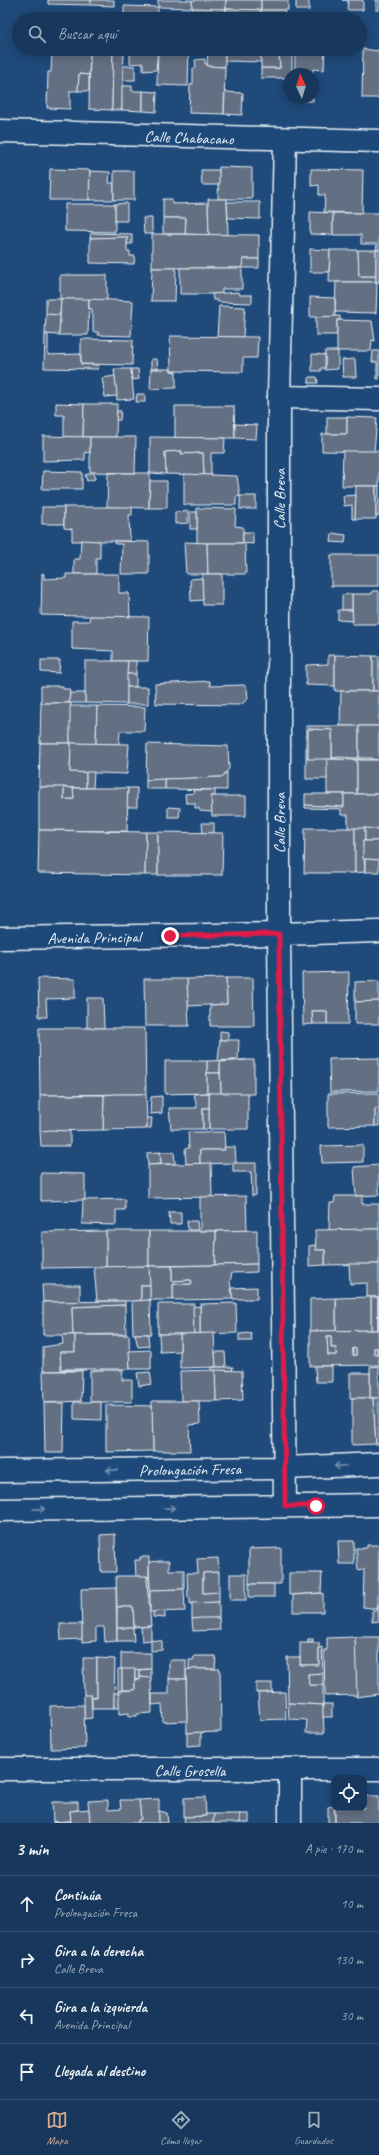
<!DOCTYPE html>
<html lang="es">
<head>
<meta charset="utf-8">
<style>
  body { margin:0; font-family:Caveat,sans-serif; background:#203f62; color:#f1f3f6 }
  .controls { position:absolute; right:12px; bottom:12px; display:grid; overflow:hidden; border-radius:8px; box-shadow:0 2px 10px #0003 }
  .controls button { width:36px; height:36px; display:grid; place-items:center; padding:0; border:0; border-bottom:1px solid #365272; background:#17385c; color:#f1f3f6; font:20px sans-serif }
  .compass { position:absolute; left:283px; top:68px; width:36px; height:36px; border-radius:50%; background:#17385c; box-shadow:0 2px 10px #0003; rotate:356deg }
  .stop { position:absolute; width:12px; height:12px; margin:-9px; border:3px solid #e11d48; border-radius:50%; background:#fff }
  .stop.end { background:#e11d48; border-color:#fff; box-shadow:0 1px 4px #0008 }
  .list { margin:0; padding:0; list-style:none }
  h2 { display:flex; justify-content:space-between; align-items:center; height:52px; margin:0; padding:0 16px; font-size:17px }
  h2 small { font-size:13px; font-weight:400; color:#9eacbb }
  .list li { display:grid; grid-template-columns:26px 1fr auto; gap:12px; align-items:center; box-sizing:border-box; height:56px; padding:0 16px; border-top:1px solid #365272 }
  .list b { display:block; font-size:15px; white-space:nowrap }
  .list p { margin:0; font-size:13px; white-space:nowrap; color:#9eacbb }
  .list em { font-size:13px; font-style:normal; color:#9eacbb }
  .icon { flex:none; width:22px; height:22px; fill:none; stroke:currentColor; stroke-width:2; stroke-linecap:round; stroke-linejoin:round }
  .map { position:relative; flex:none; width:379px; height:1823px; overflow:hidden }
  .search { position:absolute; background:#17385c; box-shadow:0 2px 10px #0003; left:12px; right:12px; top:12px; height:44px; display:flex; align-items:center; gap:10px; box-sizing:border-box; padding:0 14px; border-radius:22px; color:#9eacbb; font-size:15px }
  .sheet { height:276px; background:#17385c }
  nav { display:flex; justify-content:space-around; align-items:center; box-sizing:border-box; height:56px; border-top:1px solid #365272; background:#17385c; font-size:11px; color:#9eacbb }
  nav a { display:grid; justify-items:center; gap:2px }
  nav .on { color:#d6ab8b }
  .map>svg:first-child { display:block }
</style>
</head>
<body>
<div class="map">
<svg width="379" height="1823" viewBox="0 0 379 1823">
  <rect width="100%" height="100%" fill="#1f4a7a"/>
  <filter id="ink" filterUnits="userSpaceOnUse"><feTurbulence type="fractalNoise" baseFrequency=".025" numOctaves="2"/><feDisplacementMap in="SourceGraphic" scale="8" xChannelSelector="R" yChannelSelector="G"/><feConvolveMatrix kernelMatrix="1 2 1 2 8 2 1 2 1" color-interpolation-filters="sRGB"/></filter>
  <g filter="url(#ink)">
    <g fill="#647083" stroke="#e8f1f8" fill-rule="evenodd">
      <polygon points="48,0 91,0 91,5 48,4"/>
      <polygon points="91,0 114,0 114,6 91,5"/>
      <polygon points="158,0 192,0 192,8 158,7"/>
      <polygon points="192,0 226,0 226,9 192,8"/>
      <polygon points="226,0 261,0 261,10 226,9"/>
      <rect x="261" y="0" width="27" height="10"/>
      <rect x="296" y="0" width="13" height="10"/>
      <polygon points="342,0 363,0 363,10 347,10 348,0"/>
      <rect x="376" y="0" width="3" height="10"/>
      <polygon points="124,6 158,7 158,19 124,19"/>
      <polygon points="192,8 226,9 226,19 192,19"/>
      <polygon points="226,9 261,10 261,19 226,19"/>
      <polygon points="261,10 285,10 284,19 261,19"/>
      <rect x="166" y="14" width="17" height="5"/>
      <polygon points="379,47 379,98 362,98 363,49 379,51"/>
      <polygon points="90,49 113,50 112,110 89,109"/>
      <polygon points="90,49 90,53 46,50 46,49"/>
      <polygon points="130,49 158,49 156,70 143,71 143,63 130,64"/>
      <polygon points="158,49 189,49 188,86 157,85"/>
      <polygon points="208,49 225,49 225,67 207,66"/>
      <polygon points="225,49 261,49 261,62 225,61"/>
      <polygon points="261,49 280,49 280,55 292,56 292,74 289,74 289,78 261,78 261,68 280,68 279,55 261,55"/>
      <polygon points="280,49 295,49 295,51 292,51 292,56 280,55"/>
      <polygon points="295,49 325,49 324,70 313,69 313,74 295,74"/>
      <polygon points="52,50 90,53 89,75 79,74 78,91 70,91 70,109 47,108 48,72 51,72"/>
      <polygon points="113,50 124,51 122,110 112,110"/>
      <polygon points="261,55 279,55 280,68 261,68"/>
      <polygon points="205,59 205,64 208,64 207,66 225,67 224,114 189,113 190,85 193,84 193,68 196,68 195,60"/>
      <rect x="123" y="66" width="12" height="14"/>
      <polygon points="79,74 89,75 89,91 78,91"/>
      <polygon points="122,86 132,86 132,91 143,91 143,111 122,110"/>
      <polygon points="143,91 157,92 156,112 143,111"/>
      <polygon points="225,92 243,93 242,115 224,114"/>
      <rect x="295" y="98" width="18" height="3"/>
      <polygon points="219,167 252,168 252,199 218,199"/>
      <polygon points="50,169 90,170 89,200 49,200"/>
      <polygon points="311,169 363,170 362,213 324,212 325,195 319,195 319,185 311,186"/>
      <polygon points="201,170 219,170 219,185 202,185"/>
      <polygon points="90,171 110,172 109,183 114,183 114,200 89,200"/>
      <rect x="114" y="171" width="20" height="29"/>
      <polygon points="163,199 172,199 172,204 208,203 209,235 185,234 186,218 163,218"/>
      <polygon points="208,199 227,199 228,235 209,235"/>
      <polygon points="227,202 260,202 260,219 228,218"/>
      <polygon points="127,203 127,221 115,221 115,204"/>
      <polygon points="65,204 115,204 115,232 65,231"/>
      <polygon points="310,212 333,213 333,235 310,234"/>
      <polygon points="333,213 379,213 379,250 376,250 377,244 361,244 361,235 333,235"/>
      <polygon points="143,218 152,218 152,234 144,234"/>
      <polygon points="163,218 186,218 185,234 163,234"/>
      <polygon points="91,233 132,234 132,244 127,244 127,237 90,238"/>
      <polygon points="152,234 259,235 259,259 243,259 242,268 152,268"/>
      <polygon points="127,237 127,251 130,251 130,256 135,256 134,264 90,263 90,238"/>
      <polygon points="310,249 330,250 329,272 310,272"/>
      <polygon points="330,250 358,250 359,276 376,276 376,282 329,282"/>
      <polygon points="358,250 376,250 376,276 359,276"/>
      <rect x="376" y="250" width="3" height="32"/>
      <polygon points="243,259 259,259 259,268 242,268"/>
      <polygon points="152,268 176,268 175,301 151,301"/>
      <polygon points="180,268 242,268 242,289 222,289 222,294 180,294"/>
      <polygon points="60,275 107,275 107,300 60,299"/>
      <polygon points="336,282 377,282 376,313 335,312"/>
      <polygon points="239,292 240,295 252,295 252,303 218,302 217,300 213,300 212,294"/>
      <polygon points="310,297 335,298 335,317 310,317"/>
      <polygon points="46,299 61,299 60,315 46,314"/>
      <polygon points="61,299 89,299 88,335 59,335"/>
      <polygon points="89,299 133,301 131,336 98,335 98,332 93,332 93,315 92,315 92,309 89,309"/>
      <polygon points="219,306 245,307 243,337 217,337"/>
      <polygon points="46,314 60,315 59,335 45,334"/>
      <polygon points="340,316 340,320 337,320 337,335 316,335 316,317"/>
      <polygon points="337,320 372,321 375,341 372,340 371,351 337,351"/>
      <polygon points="45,334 48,335 48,355 81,354 81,364 99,365 98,369 44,368"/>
      <polygon points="170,336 258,337 257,358 243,358 243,372 171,371"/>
      <polygon points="81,339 133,340 132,365 81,364"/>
      <polygon points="325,351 338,351 338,369 325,370"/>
      <polygon points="373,351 379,351 379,379 377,379 377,362 372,362"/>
      <polygon points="312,354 325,355 325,368 321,368 321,371 312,371"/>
      <polygon points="151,359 157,359 158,369 151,369"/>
      <polygon points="355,359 356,377 343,377 342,360"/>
      <polygon points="114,369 131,369 134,399 117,400"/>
      <polygon points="131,369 138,369 139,379 132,380"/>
      <polygon points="151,369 170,369 171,371 176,372 176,388 150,389"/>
      <polygon points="115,376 117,396 105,397 102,378"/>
      <polygon points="309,377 317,377 318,383 309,383"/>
      <polygon points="137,394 145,394 145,402 136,402"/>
      <polygon points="56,403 84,404 83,437 64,437 64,415 56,415"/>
      <polygon points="84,404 117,404 116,437 83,437"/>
      <polygon points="175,406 234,406 235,438 175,438"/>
      <polygon points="117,411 121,411 120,420 116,420"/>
      <rect x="327" y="417" width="20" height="17"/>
      <polygon points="347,417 377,418 374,452 322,451 322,434 347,434"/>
      <polygon points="235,424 257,425 256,439 235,438"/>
      <polygon points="43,436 90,437 90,453 85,452 85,460 43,461"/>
      <polygon points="90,437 136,437 135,473 90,472"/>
      <polygon points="150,437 225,438 224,453 211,453 211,475 204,475 203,453 181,454 182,451 165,452 166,474 150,473"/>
      <polygon points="182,451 181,454 203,453 204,475 166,474 165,452"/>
      <polygon points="343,451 379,451 379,486 342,486"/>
      <polygon points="43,471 82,472 82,489 42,489"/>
      <polygon points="94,472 95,479 87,481 85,475"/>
      <polygon points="108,473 150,473 149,508 107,507"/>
      <polygon points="184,474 237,476 240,496 236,497 236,505 184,505"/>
      <polygon points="150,481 167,481 167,508 149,508"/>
      <polygon points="356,486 376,486 376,519 355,519"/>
      <polygon points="376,486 379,486 379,515 376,516"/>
      <polygon points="356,495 355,519 352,519 352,505 344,506 343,496"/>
      <rect x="240" y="496" width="16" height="13"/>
      <rect x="42" y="507" width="22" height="17"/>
      <polygon points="64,507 132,507 132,515 129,515 130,541 72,541 72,529 64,528"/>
      <polygon points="197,508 236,509 235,526 243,527 243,543 197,543"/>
      <polygon points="188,511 188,523 175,524 175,512"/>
      <rect x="190" y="512" width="7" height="17"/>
      <polygon points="243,532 253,532 253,544 243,543"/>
      <polygon points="332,533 346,535 345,543 331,542"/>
      <polygon points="81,540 100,541 100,558 96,558 96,574 74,574 74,559 80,559"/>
      <polygon points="115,541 149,542 149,574 121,574 122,544 115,544"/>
      <polygon points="184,542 207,543 208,574 186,574"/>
      <polygon points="207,543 245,543 246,574 208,574"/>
      <rect x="331" y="555" width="48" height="31"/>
      <polygon points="42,573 44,574 44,579 66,578 66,574 119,574 119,593 129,593 130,617 41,615"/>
      <polygon points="202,574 222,574 222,605 203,605"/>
      <polygon points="202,578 203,600 191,601 190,579"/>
      <polygon points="372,591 379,591 379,624 352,624 352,594 372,594"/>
      <polygon points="352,594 352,610 342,610 342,595"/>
      <polygon points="338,610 352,610 353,621 338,620"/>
      <polygon points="90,616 149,617 148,661 113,661 113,651 72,649 72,621 89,621"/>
      <polygon points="328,655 335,655 335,686 306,685 306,665 328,664"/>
      <polygon points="335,655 373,656 373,691 335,691"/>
      <rect x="373" y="656" width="6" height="35"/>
      <polygon points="41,660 60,660 59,673 41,672"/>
      <polygon points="85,661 128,661 127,704 85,703"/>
      <polygon points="128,661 136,661 136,674 127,674"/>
      <rect x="127" y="674" width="9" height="13"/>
      <polygon points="210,681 210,686 244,685 247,689 248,699 240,705 156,704 155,684"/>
      <polygon points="41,686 63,686 63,689 70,689 69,703 41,703"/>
      <rect x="127" y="687" width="21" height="17"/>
      <polygon points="341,691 379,691 379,726 340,726"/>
      <polygon points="70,693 85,693 85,703 69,703"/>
      <polygon points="41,703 71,703 70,743 40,743"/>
      <polygon points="70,706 97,706 96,744 70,743"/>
      <polygon points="97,706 145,707 144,731 120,731 119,744 96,744"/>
      <polygon points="306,726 359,726 359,758 332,758 332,730 308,729 308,760 306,759"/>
      <polygon points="359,726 379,726 379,760 359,758"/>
      <polygon points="308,729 332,730 332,759 308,760"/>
      <polygon points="40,743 71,743 70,772 86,772 86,788 39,787"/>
      <polygon points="71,743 129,744 127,774 70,772"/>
      <polygon points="147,744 228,746 229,769 222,777 146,780"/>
      <polygon points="341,757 350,758 372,758 372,760 332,759 332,758"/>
      <polygon points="306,759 327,759 328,779 306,779"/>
      <polygon points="327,759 357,760 357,794 327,794"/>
      <rect x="357" y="760" width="22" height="34"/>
      <polygon points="86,772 94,772 93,788 86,788"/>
      <polygon points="227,772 227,790 165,789 165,779 222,777"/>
      <polygon points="165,779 165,789 146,789 146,780"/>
      <polygon points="39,787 64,787 64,799 74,799 73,788 128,788 127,831 39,830"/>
      <polygon points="64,787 73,788 74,799 64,799"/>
      <polygon points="128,788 137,788 137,807 127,807"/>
      <polygon points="193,790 215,790 215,796 211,796 212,812 200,811 199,808 195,808 195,803 186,803 185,794 194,793"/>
      <polygon points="305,794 344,794 344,807 305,805"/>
      <polygon points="344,794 379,794 379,829 348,828 348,815 341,815 341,809 305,808 305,805 344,807"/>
      <polygon points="211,796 246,796 246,816 212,816"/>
      <polygon points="168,807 180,808 179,817 168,817"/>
      <polygon points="202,823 214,823 214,833 203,833"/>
      <polygon points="305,828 355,828 355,873 304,873"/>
      <polygon points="355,828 365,828 365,841 363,841 365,872 355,873"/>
      <polygon points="365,828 379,829 379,841 365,841"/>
      <polygon points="39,830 146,832 145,875 38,873"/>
      <polygon points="146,832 158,832 158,875 145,875"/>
      <polygon points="158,832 223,833 222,875 158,875"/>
      <polygon points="363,841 379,841 379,860 363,859"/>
      <polygon points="365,859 379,860 379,872 365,872"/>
      <polygon points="349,972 348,1024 327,1024 327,1011 312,1011 313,1024 303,1025 302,973"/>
      <polygon points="38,978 75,979 75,998 46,999 47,1017 39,1017"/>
      <polygon points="226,978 253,978 254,1026 210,1026 210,1005 227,1004"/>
      <polygon points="226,978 227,1004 188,1006 187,979"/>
      <polygon points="144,979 187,979 189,1026 145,1026"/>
      <polygon points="379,981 379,1001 355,1002 355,982"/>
      <polygon points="87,998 103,998 104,1028 87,1028"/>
      <polygon points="379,1001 379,1024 355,1024 355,1002"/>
      <polygon points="312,1011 327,1011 327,1024 313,1024"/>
      <polygon points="39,1028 145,1028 146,1094 40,1095"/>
      <polygon points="220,1031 228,1032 228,1040 220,1040"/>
      <polygon points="220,1040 239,1040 238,1060 218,1061"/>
      <polygon points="379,1058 379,1091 330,1092 329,1059"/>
      <polygon points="238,1060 246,1060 220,1062 220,1073 207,1073 207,1061"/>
      <polygon points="246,1060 254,1060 254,1094 221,1094 220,1062"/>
      <polygon points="165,1061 207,1061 207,1093 165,1094"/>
      <polygon points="207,1073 220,1073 221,1094 207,1093"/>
      <rect x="209" y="1093" width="39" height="36"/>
      <polygon points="209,1093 209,1108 203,1108 203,1129 171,1129 169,1108 197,1108 194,1094"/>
      <polygon points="379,1093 379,1109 375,1109 375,1126 328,1127 328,1094"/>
      <polygon points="115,1094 146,1094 147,1129 103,1130 104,1095"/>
      <polygon points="40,1095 104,1095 103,1130 40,1131"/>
      <polygon points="162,1096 162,1113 150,1114 151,1097"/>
      <rect x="203" y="1108" width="6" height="21"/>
      <rect x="375" y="1109" width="4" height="17"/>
      <polygon points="147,1118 152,1118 151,1128 147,1128"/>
      <polygon points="51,1130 70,1131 70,1146 41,1146 40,1131"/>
      <polygon points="188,1132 224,1132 225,1150 200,1150 200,1164 186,1164 185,1149 189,1148"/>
      <polygon points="363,1145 363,1162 322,1163 321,1146"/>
      <polygon points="224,1147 235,1147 236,1163 200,1164 200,1150 225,1150"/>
      <polygon points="160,1152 174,1152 175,1164 161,1164"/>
      <polygon points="160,1152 161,1164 148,1165 147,1153"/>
      <polygon points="211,1163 212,1197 148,1198 148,1165"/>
      <polygon points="233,1163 256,1163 256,1195 252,1196 251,1172 233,1172"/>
      <polygon points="379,1165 379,1195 356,1196 354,1167"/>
      <polygon points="41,1173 85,1174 85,1200 41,1201"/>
      <polygon points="246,1196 247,1231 200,1231 200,1197"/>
      <polygon points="335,1196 362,1196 362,1204 379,1204 379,1229 329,1230 330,1203 334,1203"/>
      <polygon points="125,1199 125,1210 116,1210 116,1225 82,1224 83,1200"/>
      <polygon points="169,1212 181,1212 181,1224 170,1224"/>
      <polygon points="187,1221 197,1221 198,1230 188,1230"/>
      <polygon points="367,1229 379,1229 379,1264 325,1265 325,1250 316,1250 315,1230"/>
      <polygon points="257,1230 257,1264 215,1265 216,1231"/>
      <polygon points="106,1231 149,1231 149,1266 106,1267"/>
      <polygon points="106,1231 106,1267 42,1268 42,1232"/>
      <polygon points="149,1231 216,1231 215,1265 149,1266"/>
      <polygon points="315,1245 316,1250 325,1250 325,1265 309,1266 309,1246"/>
      <polygon points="257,1264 257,1272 232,1273 230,1282 233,1299 173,1300 173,1284 192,1284 191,1280 172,1281 172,1266"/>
      <polygon points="349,1264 379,1264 379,1297 367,1297 367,1283 350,1284"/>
      <polygon points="149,1266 172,1266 172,1281 191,1280 192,1284 173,1284 173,1300 150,1300"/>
      <polygon points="149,1266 150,1285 141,1285 141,1301 97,1301 94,1267"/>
      <polygon points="42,1285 80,1285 80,1302 43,1302"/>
      <polygon points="141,1285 150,1285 150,1300 141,1301"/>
      <polygon points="257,1287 257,1299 233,1299 231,1288"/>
      <rect x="371" y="1297" width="7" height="33"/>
      <polygon points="371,1297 371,1330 336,1331 336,1298"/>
      <rect x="378" y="1297" width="1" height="33"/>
      <polygon points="336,1298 336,1331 310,1331 310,1299"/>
      <polygon points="150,1300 151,1334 133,1334 132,1301"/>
      <polygon points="125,1301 125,1305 72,1307 73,1335 43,1335 43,1302"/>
      <polygon points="236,1303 237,1333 200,1334 200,1304"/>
      <rect x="158" y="1304" width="36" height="30"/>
      <polygon points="125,1305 126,1334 73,1335 72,1307"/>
      <polygon points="200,1306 200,1334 194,1334 193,1307"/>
      <path d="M378,1330L379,1365L310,1366V1331ZM327,1336H331V1348H336V1355H328ZM353,1348L356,1349V1355H353ZM374,1348H377V1354H374Z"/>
      <polygon points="214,1333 216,1367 180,1368 180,1334"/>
      <polygon points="251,1333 252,1341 239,1341 239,1334"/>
      <polygon points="135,1334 148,1334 149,1346 138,1347"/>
      <polygon points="159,1334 180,1334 180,1351 160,1352"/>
      <polygon points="62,1335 75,1335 75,1352 60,1352 61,1369 85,1369 86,1370 43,1371 43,1347 63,1344"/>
      <polygon points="75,1335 129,1335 130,1369 61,1369 60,1352 75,1352"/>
      <polygon points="327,1336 331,1336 331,1348 336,1348 336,1355 328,1355"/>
      <polygon points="353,1348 356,1349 356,1355 353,1355"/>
      <rect x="374" y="1348" width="3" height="6"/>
      <polygon points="151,1350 151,1369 130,1369 129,1351"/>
      <polygon points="215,1352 225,1352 226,1367 216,1367"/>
      <polygon points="315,1366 332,1366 332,1382 316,1382"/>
      <polygon points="379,1366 379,1398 370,1398 370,1367"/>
      <polygon points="216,1367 233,1367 232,1372 211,1371 211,1368"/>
      <polygon points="100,1370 123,1370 122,1380 132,1380 132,1402 90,1402 90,1371"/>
      <polygon points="215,1370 242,1371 243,1400 216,1401"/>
      <polygon points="215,1370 216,1401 181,1401 180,1371"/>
      <polygon points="43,1371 82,1371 81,1401 44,1403"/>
      <polygon points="150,1372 152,1384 139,1386 137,1373"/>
      <rect x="350" y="1373" width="20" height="25"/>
      <polygon points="352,1398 373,1398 376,1444 352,1445"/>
      <polygon points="373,1398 379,1398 379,1444 376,1444"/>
      <polygon points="152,1401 199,1401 200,1424 189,1425 190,1451 153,1451"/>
      <polygon points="74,1402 101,1402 101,1420 74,1419"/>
      <polygon points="44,1403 64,1403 63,1453 45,1453"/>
      <polygon points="106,1405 152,1406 153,1451 106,1452"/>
      <polygon points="115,1534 116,1572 101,1572 100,1535"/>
      <polygon points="338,1541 354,1541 354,1564 339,1564"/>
      <polygon points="367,1545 379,1545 378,1609 363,1607 364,1569 358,1570 356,1548 367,1548"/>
      <polygon points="281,1548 281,1584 249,1584 249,1549"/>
      <polygon points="140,1557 149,1557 149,1577 136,1576 135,1560 140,1560"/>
      <polygon points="218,1558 219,1572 203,1573 203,1593 219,1592 219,1602 190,1604 190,1598 188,1598 187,1573 198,1573 197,1559"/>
      <polygon points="159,1561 169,1561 169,1570 184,1570 184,1589 150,1590 149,1562"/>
      <polygon points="219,1572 219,1592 203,1593 203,1573"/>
      <polygon points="289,1573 322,1573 321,1593 289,1595"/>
      <rect x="230" y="1574" width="16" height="26"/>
      <polygon points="116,1576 147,1576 151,1626 134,1627 133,1607 117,1607"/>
      <polygon points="147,1577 149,1577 150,1596 148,1596"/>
      <rect x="249" y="1584" width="25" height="13"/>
      <polygon points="116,1588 117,1641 105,1642 104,1627 96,1627 96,1641 82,1642 81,1589"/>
      <polygon points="184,1589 185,1611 150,1612 150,1590"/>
      <polygon points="323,1593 323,1612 293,1612 293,1595"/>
      <polygon points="219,1602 219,1618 192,1619 192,1603"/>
      <polygon points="378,1604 379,1621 372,1622 372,1611 377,1611"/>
      <polygon points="117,1607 133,1607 134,1628 117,1628"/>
      <polygon points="165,1611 165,1618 153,1617 153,1612"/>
      <polygon points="201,1618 219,1618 220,1630 193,1631 192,1619"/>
      <polygon points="60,1624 82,1624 82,1639 61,1640"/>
      <polygon points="151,1626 151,1640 142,1641 141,1627"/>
      <polygon points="117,1628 133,1628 134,1641 117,1641"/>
      <polygon points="355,1637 379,1637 379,1694 356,1697"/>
      <polygon points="355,1637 357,1695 325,1696 324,1650 327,1650 327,1638"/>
      <rect x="308" y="1639" width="5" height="4"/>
      <polygon points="151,1640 162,1641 162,1650 151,1651"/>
      <rect x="300" y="1643" width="19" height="22"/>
      <polygon points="322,1647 323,1673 308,1674 309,1685 323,1685 323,1705 288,1703 287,1657 300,1657 300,1665 319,1665 319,1648"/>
      <polygon points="121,1653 151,1653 151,1669 121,1670"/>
      <polygon points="194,1656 216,1656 215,1669 189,1669 189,1660 193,1660"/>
      <polygon points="83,1658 97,1658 97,1697 84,1695"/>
      <polygon points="97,1658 115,1659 114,1708 92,1708 92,1697 97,1697"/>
      <rect x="169" y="1660" width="17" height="19"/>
      <polygon points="118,1669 122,1669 122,1690 118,1691"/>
      <rect x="122" y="1669" width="13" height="21"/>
      <polygon points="135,1669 140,1670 140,1680 135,1679"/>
      <polygon points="151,1669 151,1678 140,1677 140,1670"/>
      <polygon points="189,1669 220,1669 221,1732 187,1733 186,1670"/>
      <polygon points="323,1673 323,1685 309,1685 308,1674"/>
      <polygon points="140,1677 151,1678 152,1713 137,1714 137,1716 129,1716 129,1713 119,1714 118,1691 135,1690 135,1679 140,1680"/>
      <polygon points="169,1679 186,1679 187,1721 163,1722 162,1704 152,1705 152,1694 169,1694"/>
      <polygon points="256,1683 272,1683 272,1692 256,1693"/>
      <polygon points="285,1692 286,1719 260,1720 258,1693"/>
      <rect x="114" y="1693" width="5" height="15"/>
      <polygon points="84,1695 91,1695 92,1718 84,1719"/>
      <polygon points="288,1703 323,1705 324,1733 306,1733 307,1720 289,1719"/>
      <rect x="323" y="1704" width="9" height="13"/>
      <polygon points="84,1705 85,1748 51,1749 50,1706"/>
      <polygon points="201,1732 201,1745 187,1746 187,1733"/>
      <polygon points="364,1796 379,1796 379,1823 335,1823 335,1808 364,1808"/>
      <polygon points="205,1797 206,1816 184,1817 184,1798"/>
      <polygon points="159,1799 159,1823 138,1823 138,1820 141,1819 139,1800"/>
      <polygon points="108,1800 108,1810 121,1809 120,1800 139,1800 141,1819 138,1820 138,1823 90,1823 88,1801"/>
      <polygon points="52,1802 78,1802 78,1810 70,1811 71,1821 53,1822"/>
      <polygon points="334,1806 335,1823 328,1823 328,1807"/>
      <polygon points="89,1809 90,1823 71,1823 70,1811"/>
      <polygon points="159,1811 167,1813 168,1823 159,1823"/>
      <polygon points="206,1814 214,1814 213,1823 185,1823 184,1817 206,1816"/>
      <polygon points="214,1814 240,1814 240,1823 213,1823"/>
      <rect x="240" y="1814" width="9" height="9"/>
      <polygon points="71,1821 71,1823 53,1823 53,1822"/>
    </g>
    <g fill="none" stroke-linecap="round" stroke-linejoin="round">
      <defs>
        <g id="minor">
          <polyline points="0,131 379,141"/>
          <polyline points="285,140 279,397 279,934 285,1506"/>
          <polyline points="279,397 379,399"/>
          <polyline points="0,938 279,934 379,931"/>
          <polyline points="0,1471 284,1468 379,1464"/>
          <polyline points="0,1510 379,1505"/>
          <polyline points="0,1769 379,1769"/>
          <polyline points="290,1823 290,1770"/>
        </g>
      </defs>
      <use href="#minor" stroke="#e8f1f8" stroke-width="25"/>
      <use href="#minor" stroke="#1f4a7a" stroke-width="22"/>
    </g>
    <defs><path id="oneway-shaft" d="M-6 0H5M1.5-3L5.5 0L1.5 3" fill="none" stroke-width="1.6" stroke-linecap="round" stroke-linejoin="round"/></defs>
    <g stroke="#6f8dac">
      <use href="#oneway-shaft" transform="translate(340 1466) rotate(178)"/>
      <use href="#oneway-shaft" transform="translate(112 1470) rotate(179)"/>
      <use href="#oneway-shaft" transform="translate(169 1508) rotate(-1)"/>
      <use href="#oneway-shaft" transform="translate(39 1509) rotate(-1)"/>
    </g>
  </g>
  <g fill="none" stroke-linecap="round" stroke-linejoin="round" filter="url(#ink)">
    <polyline stroke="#e11d48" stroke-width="5" points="170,936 279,934 285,1506 316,1506"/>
  </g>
  <g text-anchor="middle" stroke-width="4" stroke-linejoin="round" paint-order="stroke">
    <g font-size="16" fill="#e8f1f8" stroke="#1f4a7a">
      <text transform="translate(189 137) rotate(2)" y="6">Calle Chabacano</text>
      <text transform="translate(279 499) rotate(-90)" y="6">Calle Breva</text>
      <text transform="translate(279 823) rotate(-90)" y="6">Calle Breva</text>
      <text transform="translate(94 937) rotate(-1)" y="6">Avenida Principal</text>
      <text transform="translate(190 1469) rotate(-1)" y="6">Prolongación Fresa</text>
      <text x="190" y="1776">Calle Grosella</text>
    </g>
  </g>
</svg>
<div class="controls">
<button><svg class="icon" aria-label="locate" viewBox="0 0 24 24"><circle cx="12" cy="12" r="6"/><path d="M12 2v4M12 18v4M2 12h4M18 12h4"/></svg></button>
</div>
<svg class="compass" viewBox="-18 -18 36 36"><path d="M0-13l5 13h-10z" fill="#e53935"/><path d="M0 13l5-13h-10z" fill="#9eacbb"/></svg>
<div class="stop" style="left:316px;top:1506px"></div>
<div class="stop end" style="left:170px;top:936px"></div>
<div class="search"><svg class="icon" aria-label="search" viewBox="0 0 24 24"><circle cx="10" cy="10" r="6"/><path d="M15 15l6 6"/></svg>Buscar aquí</div>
</div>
<section class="sheet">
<h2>3 min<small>A pie · 170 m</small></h2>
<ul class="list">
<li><svg class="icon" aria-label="ahead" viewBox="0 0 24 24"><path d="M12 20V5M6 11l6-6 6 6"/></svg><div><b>Continúa</b><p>Prolongación Fresa</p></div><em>10 m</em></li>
<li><svg class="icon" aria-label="right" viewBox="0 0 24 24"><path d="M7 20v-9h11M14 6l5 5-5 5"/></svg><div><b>Gira a la derecha</b><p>Calle Breva</p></div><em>130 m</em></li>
<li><svg class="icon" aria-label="left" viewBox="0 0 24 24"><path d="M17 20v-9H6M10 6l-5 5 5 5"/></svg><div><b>Gira a la izquierda</b><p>Avenida Principal</p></div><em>30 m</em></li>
<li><svg class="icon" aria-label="arrive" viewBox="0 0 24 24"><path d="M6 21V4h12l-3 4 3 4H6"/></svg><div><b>Llegada al destino</b></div></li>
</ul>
</section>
<nav>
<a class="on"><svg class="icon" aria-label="map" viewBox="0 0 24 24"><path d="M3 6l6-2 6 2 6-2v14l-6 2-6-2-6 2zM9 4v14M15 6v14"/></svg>Mapa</a>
<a><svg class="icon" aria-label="directions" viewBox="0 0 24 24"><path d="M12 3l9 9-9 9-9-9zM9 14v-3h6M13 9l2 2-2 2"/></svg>Cómo llegar</a>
<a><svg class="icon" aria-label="saved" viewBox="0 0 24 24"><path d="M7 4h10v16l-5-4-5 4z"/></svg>Guardados</a>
</nav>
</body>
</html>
